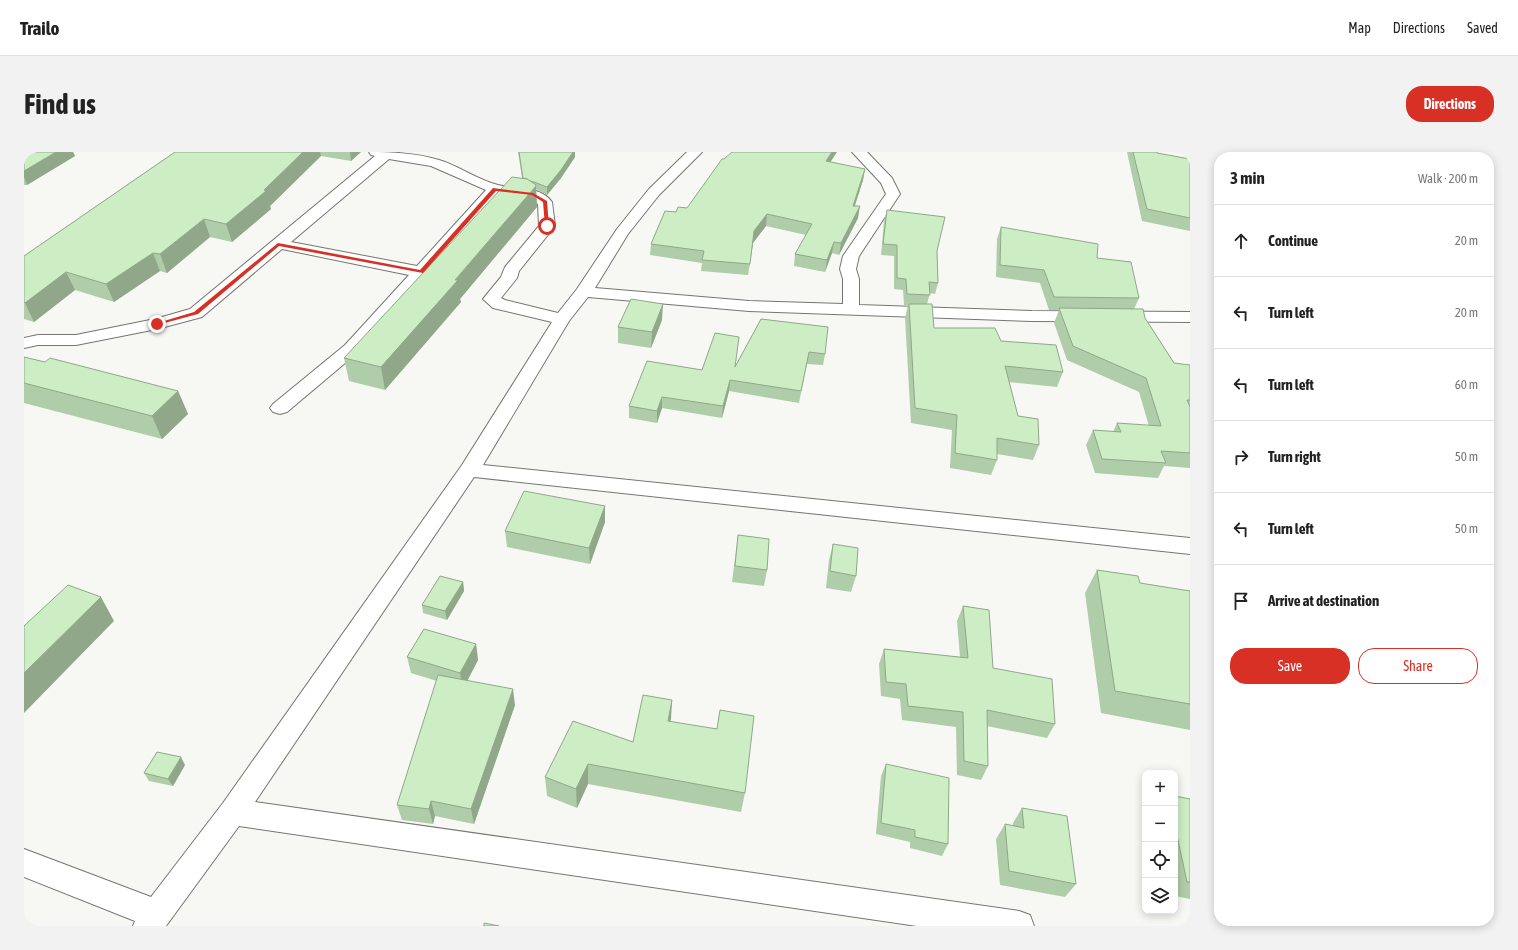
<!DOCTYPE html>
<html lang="en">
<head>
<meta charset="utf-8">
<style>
  body { margin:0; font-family:"Asap Condensed",sans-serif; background:#f2f2f2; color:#222 }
  .controls { position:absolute; right:12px; bottom:12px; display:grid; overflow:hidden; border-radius:8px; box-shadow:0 2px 10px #0003 }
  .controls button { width:36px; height:36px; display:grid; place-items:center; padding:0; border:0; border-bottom:1px solid #e0e0e0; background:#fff; color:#222; font:20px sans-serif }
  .stop { position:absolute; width:12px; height:12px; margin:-9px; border:3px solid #d93025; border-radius:50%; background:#fff }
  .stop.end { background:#d93025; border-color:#fff; box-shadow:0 1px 4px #0008 }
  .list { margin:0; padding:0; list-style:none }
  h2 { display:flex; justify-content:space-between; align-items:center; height:52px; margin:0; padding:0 16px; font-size:17px }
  h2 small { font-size:13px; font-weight:400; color:#767676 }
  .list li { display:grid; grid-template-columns:26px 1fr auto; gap:12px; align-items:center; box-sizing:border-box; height:72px; padding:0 16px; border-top:1px solid #e0e0e0 }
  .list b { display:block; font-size:15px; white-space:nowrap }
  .list em { font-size:13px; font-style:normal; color:#767676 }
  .actions { display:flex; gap:8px; padding:12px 16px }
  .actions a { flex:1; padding:9px 0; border:1px solid #d93025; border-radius:16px; text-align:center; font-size:14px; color:#d93025 }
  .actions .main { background:#d93025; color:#fff }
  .icon { flex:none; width:22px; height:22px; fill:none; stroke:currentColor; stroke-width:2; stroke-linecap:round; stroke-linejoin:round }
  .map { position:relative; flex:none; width:1166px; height:774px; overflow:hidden; border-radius:16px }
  header { display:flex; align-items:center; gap:24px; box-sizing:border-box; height:56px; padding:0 20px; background:#fff; border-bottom:1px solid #e0e0e0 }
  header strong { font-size:19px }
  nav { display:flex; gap:22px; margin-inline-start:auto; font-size:14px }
  .intro { display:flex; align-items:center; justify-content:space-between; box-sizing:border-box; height:96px; padding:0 24px }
  h1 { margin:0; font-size:28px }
  .button { padding:10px 18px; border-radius:16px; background:#d93025; color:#fff; font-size:14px; font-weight:700 }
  main { display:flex; gap:24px; padding:0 24px }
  aside { flex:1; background:#fff; border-radius:16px; box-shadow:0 2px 10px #0003 }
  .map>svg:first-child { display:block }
</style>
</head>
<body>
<header>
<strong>Trailo</strong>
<nav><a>Map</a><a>Directions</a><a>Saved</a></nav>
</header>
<div class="intro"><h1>Find us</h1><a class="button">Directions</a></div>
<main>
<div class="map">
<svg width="1166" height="774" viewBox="0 0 1166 774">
  <rect width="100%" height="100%" fill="#f7f8f4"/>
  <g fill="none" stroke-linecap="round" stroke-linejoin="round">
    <defs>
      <path id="minor" d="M345,0C369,0 393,1 415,8C435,14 454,28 474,33C492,38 516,33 528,50L531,74L495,119L493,126L477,146L481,148L534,161L553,137L593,77L625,37L663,0H678L635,43L604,82L571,136L725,149L819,152V127L816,117L819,104L862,42L857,31L828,0H843L868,26L876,42L835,104L832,117L835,127V153L1008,159L1166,160V170L1008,169L725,159L564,145L545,169L459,313L1166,386V402L450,325L231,650L995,759L1006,763L1010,774H893L215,674L142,774H109L111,769L0,725V697L127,745L199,651L438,313L528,170L469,156L459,147L477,125L481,115L515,74L514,52L505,46L475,42L333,201L263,260L256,262L249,260L246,256L249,252L321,193L385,123L258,97L178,165L133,177L52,193H14L0,196V186L14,183H52L131,167L166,157L351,4L347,3ZM365,7L407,14L462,38L393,114L267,90Z"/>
    </defs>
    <use href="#minor" stroke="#757672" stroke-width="2"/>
    <use href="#minor" fill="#fff" fill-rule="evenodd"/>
  </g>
  <g fill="#b0cda9">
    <polygon points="0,0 49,0 51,4 3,33 0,33"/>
    <polygon points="151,0 337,0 327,9 297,4 246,54 247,57 208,90 186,85 143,121 136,119 90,150 51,138 10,170 0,167 0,104"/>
    <polygon points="494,0 551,0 551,5 537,26 523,43 512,37 513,55 436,147 437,150 361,238 325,229 320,206 498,26"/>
    <polygon points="1103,0 1133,0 1133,1 1166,7 1166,79 1118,69"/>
    <polygon points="807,10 841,17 839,28 831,54 834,66 815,103 808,101 801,120 770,114 771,102 782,83 742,74 729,91 724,123 677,119 678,111 626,103 627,92 652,60"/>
    <polygon points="863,58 913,99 914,131 911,142 906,141 903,152 910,176 977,189 1039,220 1033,235 985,230 994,264 1015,293 1009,308 973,302 973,308 967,323 926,316 928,278 887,271 881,166 884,153 880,153 879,138 870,137 870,104 857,103 860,69"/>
    <polygon points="977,75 1073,106 1115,146 1110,157 1121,166 1150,211 1166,213 1166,316 1140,314 1134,326 1071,321 1062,293 1069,278 1089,280 1093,271 1125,274 1115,240 1043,208 1030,171 1035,158 1025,158 1016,131 972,125 973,87"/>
    <polygon points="737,167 801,202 799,213 783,212 775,251 705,239 698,266 638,256 633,271 605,266 605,254 678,218 711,215"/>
    <polygon points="638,168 627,196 594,191 594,175"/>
    <polygon points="0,205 21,210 154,239 164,262 138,287 0,251"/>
    <polygon points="581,354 581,370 566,412 483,395 481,379"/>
    <polygon points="714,383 743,418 740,434 708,430"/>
    <polygon points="809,392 832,424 827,440 802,436 805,408"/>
    <polygon points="1073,418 1116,431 1166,439 1166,578 1077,561 1061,441"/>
    <polygon points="439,430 440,439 423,468 399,461 398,453"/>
    <polygon points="939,454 969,516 1031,572 1023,586 963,574 964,614 957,628 933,623 932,575 878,568 876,547 857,544 855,512 860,497 936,505 933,469"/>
    <polygon points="452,492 454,508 443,529 491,553 450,672 411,664 409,672 378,668 373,653 413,529 387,521 383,505"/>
    <polygon points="648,548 646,570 721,641 717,660 564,632 553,656 523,644 521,625 609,590"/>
    <polygon points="862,612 924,692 918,704 886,696 886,690 852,682 857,624"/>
    <polygon points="161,613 149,634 125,629 120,621"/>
    <polygon points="1151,644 1166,647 1166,747 1151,744"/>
    <polygon points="998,656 1052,732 1041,745 976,733 972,687 981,672 989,674 989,671"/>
  </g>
  <g fill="#90a789">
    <polygon points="32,0 49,0 51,4 3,33 0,25 0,19"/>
    <polygon points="279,0 296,0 297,4 246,54 247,57 208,90 202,72 240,38"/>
    <polygon points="326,0 337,0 327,9"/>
    <polygon points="549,0 551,0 551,5 537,26 523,43 523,35"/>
    <polygon points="808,0 813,0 800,20 802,9"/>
    <polygon points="841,17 839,28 827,65 829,54"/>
    <polygon points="512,34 513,55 436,147 437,150 361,238 357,215"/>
    <polygon points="836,54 834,66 815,103 817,91"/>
    <polygon points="743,62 742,74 729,91 724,123 730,79"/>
    <polygon points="180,67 186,85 143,121 136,102"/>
    <polygon points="810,90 808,101 801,120 803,108"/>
    <polygon points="129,101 136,119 90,150 82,132"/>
    <polygon points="42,120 51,138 10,170 1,151"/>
    <polygon points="639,152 638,168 627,196 628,180"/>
    <polygon points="706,228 705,239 698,266 699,254"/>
    <polygon points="154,239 164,262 138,287 128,264"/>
    <polygon points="638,245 638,256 633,271 633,259"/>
    <polygon points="581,354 581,370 566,412 565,396"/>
    <polygon points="439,430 440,439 423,468 421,459"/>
    <polygon points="77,445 90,469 0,561 0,521"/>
    <polygon points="452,492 454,508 439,537 436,521"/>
    <polygon points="489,537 491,553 450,672 447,657"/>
    <polygon points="648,548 647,567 642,589 644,569"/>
    <polygon points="157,605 161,613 149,634 144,627"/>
    <polygon points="564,612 564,632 553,656 552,637"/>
    <polygon points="407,649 411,664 409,672 405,657"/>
  </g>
  <g fill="#cdeec4" stroke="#90a789">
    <polygon points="0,0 32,0 0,19"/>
    <polygon points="151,0 279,0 240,38 242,39 202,72 180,67 136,102 129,101 82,132 42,120 1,151 0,150 0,104"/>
    <polygon points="495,0 549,0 537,18 523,35 510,30 506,29 503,27 499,26"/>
    <polygon points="708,0 808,0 802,9 841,17 829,54 836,54 817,91 810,90 803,108 771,102 788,72 743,62 730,79 726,112 678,108 680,99 627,92 641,59 652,60 654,55 663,56 698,7 700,7"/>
    <polygon points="1109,0 1133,0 1133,1 1166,7 1166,66 1123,57"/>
    <polygon points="488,25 503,27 511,32 512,34 431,128 434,128 357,215 320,206"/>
    <polygon points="863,58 921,65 913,99 914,131 905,130 906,143 883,142 882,127 873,126 873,93 859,92"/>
    <polygon points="977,75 1074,92 1073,106 1107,110 1115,146 1030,145 1020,118 976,113"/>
    <polygon points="607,147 639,152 628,180 594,175"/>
    <polygon points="885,152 908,152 910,176 971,176 977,189 1032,193 1039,220 981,214 994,264 1014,267 1015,293 973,286 973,308 931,301 933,263 891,256"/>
    <polygon points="1035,156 1119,157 1121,166 1150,211 1166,213 1166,248 1163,248 1166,255 1166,301 1137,299 1142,311 1078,307 1069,278 1097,280 1093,271 1137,274 1122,226 1049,194"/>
    <polygon points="737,167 804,175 801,202 785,200 777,239 706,228 699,254 638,245 633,259 605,254 623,209 678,218 691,181 715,185 711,215"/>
    <polygon points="0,205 21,210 26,206 154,239 128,264 0,231"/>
    <polygon points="500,339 581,354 565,396 481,379"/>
    <polygon points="714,383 745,387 743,418 711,414"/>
    <polygon points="809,392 834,396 832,424 806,419"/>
    <polygon points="1073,418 1114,424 1116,431 1166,439 1166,552 1091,539"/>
    <polygon points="416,424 439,430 421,459 398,453"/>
    <polygon points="44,433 77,445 0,521 0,474"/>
    <polygon points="939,454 965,458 969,516 1028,527 1031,572 963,558 964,614 940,609 939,560 884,554 882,532 862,530 860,497 944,506"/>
    <polygon points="400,477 452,492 436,521 383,505"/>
    <polygon points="414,523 489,537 447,657 407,649 405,657 373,653"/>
    <polygon points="619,543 648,548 644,569 693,577 696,558 730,564 721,641 564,612 552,637 521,625 549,569 609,590"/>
    <polygon points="133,600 157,605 144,627 120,621"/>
    <polygon points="862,612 925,626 924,692 891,685 891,678 857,671"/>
    <polygon points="1151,644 1166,647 1166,730 1163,730 1151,674"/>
    <polygon points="998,656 1043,664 1052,732 985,719 981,672 1000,676"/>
    <polygon points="460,771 475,774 460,774"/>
  </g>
  <polygon fill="#d93025" points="469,36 509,41 523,49 525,74 523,75 521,74 519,50 508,43 472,39 399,121 255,94 174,162 133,173 130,172 170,160 254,91 396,118"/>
</svg>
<div class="controls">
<button>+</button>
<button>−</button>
<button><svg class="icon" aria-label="locate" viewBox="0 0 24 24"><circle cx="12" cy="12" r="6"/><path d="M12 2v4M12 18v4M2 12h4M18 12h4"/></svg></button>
<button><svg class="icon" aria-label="layers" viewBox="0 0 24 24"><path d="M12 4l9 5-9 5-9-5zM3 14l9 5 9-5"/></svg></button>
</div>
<div class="stop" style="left:523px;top:74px"></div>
<div class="stop end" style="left:133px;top:172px"></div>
</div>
<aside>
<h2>3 min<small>Walk · 200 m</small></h2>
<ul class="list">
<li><svg class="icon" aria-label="ahead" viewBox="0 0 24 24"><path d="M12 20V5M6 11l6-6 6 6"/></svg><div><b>Continue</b></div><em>20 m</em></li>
<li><svg class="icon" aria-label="left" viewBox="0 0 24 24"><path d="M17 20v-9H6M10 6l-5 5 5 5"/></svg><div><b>Turn left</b></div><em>20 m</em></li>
<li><svg class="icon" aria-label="left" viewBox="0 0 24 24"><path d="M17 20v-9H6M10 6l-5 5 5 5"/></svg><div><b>Turn left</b></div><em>60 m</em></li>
<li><svg class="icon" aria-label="right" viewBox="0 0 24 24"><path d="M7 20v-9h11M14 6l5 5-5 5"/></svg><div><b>Turn right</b></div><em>50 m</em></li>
<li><svg class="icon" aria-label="left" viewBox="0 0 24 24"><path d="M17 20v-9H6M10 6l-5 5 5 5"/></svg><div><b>Turn left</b></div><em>50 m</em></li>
<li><svg class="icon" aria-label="arrive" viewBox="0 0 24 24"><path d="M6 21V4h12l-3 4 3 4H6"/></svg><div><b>Arrive at destination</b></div></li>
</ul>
<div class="actions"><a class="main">Save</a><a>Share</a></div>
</aside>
</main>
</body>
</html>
